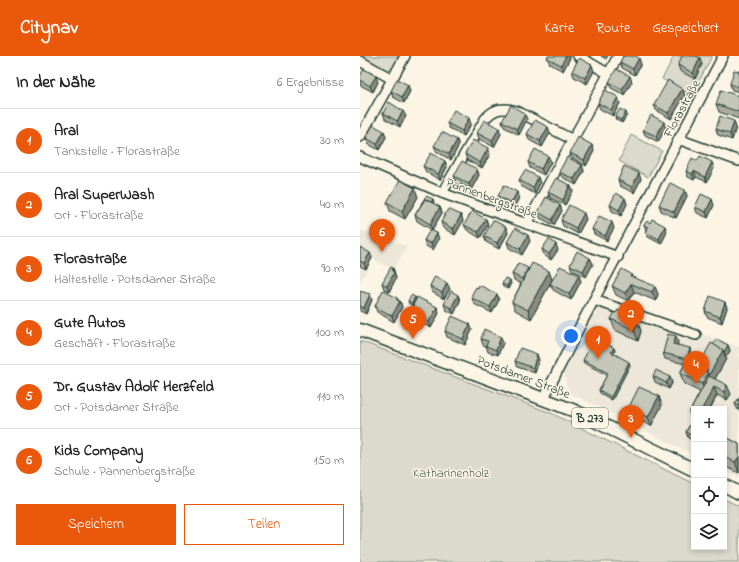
<!DOCTYPE html>
<html lang="de">
<head>
<meta charset="utf-8">
<style>
  body { margin:0; font-family:"Indie Flower",sans-serif; background:#f2f2f2; color:#222 }
  .controls { position:absolute; right:12px; bottom:12px; display:grid; overflow:hidden; border-radius:0px; box-shadow:0 2px 6px #0003 }
  .controls button { width:36px; height:36px; display:grid; place-items:center; padding:0; border:0; border-bottom:1px solid #e0e0e0; background:#fff; color:#222; font:20px sans-serif }
  .you { position:absolute; left:211px; top:280px; width:14px; height:14px; margin:-10px; border:3px solid #fff; border-radius:50%; background:#1a73e8; box-shadow:0 0 0 6px #1a73e833 }
  .badge { display:grid; place-items:center; width:26px; height:26px; border-radius:50%; background:#ea580c; color:#fff; font-size:13px; font-weight:700 }
  .pin { position:absolute; translate:-50% -33px; filter:drop-shadow(0 1px 2px #0008) }
  .pin::after { content:''; position:absolute; top:21px; width:14px; height:12px; background:inherit; clip-path:polygon(0 0,100% 0,50% 100%) }
  .list { margin:0; padding:0; list-style:none }
  h2 { display:flex; justify-content:space-between; align-items:center; height:52px; margin:0; padding:0 16px; font-size:17px }
  h2 small { font-size:13px; font-weight:400; color:#767676 }
  .list li { display:grid; grid-template-columns:26px 1fr auto; gap:12px; align-items:center; box-sizing:border-box; height:64px; padding:0 16px; border-top:1px solid #e0e0e0 }
  .list b { display:block; font-size:15px; white-space:nowrap }
  .list p { margin:0; font-size:13px; white-space:nowrap; color:#767676 }
  .list em { font-size:13px; font-style:normal; color:#767676 }
  .actions { display:flex; gap:8px; padding:12px 16px }
  .actions a { flex:1; padding:9px 0; border:1px solid #ea580c; border-radius:0px; text-align:center; font-size:14px; color:#ea580c }
  .actions .main { background:#ea580c; color:#fff }
  .icon { flex:none; width:22px; height:22px; fill:none; stroke:currentColor; stroke-width:2; stroke-linecap:round; stroke-linejoin:round }
  .map { position:relative; flex:none; width:379px; height:506px; overflow:hidden }
  header { display:flex; align-items:center; gap:24px; box-sizing:border-box; height:56px; padding:0 20px; background:#ea580c; color:#fff }
  header strong { font-size:19px }
  nav { display:flex; gap:22px; margin-inline-start:auto; font-size:14px }
  main { display:flex }
  aside { flex:1; background:#fff }
  .map>svg:first-child { display:block }
</style>
</head>
<body>
<header>
<strong>Citynav</strong>
<nav><a>Karte</a><a>Route</a><a>Gespeichert</a></nav>
</header>
<main>
<aside>
<h2>In der Nähe<small>6 Ergebnisse</small></h2>
<ul class="list">
<li><span class="badge">1</span><div><b>Aral</b><p>Tankstelle · Florastraße</p></div><em>30 m</em></li>
<li><span class="badge">2</span><div><b>Aral SuperWash</b><p>Ort · Florastraße</p></div><em>40 m</em></li>
<li><span class="badge">3</span><div><b>Florastraße</b><p>Haltestelle · Potsdamer Straße</p></div><em>90 m</em></li>
<li><span class="badge">4</span><div><b>Gute Autos</b><p>Geschäft · Florastraße</p></div><em>100 m</em></li>
<li><span class="badge">5</span><div><b>Dr. Gustav Adolf Herzfeld</b><p>Ort · Potsdamer Straße</p></div><em>110 m</em></li>
<li><span class="badge">6</span><div><b>Kids Company</b><p>Schule · Pannenbergstraße</p></div><em>150 m</em></li>
</ul>
<div class="actions"><a class="main">Speichern</a><a>Teilen</a></div>
</aside>
<div class="map">
<svg width="379" height="506" viewBox="0 0 379 506">
  <rect width="100%" height="100%" fill="#fcf5e5"/>
  <filter id="ink" filterUnits="userSpaceOnUse"><feTurbulence type="fractalNoise" baseFrequency=".025" numOctaves="2"/><feDisplacementMap in="SourceGraphic" scale="8" xChannelSelector="R" yChannelSelector="G"/><feConvolveMatrix kernelMatrix="1 2 1 2 8 2 1 2 1" color-interpolation-filters="sRGB"/></filter>
  <g filter="url(#ink)">
    <g fill="#ece7d8">
      <polygon points="0,174 47,190 33,214 13,203 0,226"/>
      <polygon points="240,242 379,291 379,422 364,414 364,353 334,353 334,399 208,336 204,316"/>
    </g>
    <g fill="#dcdacc" stroke="#7e8c80">
      <polygon points="0,0 41,0 33,12 24,15"/>
      <polygon points="314,0 352,0 332,39 302,23"/>
      <polygon points="271,79 302,95 288,121 259,105"/>
      <polygon points="0,285 191,357 334,428 334,491 364,491 364,443 379,450 379,506 0,506"/>
    </g>
    <g fill="none" stroke-linecap="round" stroke-linejoin="round">
      <defs>
        <g id="minor">
          <polyline points="218,0 249,18"/>
          <polyline points="0,5 32,23"/>
          <polyline points="0,81 45,0"/>
          <polyline points="318,83 379,105"/>
          <polyline points="0,101 82,137 258,201"/>
          <path d="M82,137L125,63C134,52 143,51 157,55L213,84"/>
          <polyline points="167,168 258,0"/>
          <polyline points="234,244 336,279"/>
          <polyline points="184,342 218,274 363,0"/>
        </g>
        <g id="major">
          <polyline points="0,274 215,355 334,414"/>
          <polyline points="364,429 379,437"/>
        </g>
      </defs>
      <use href="#minor" stroke="#1f3d34" stroke-width="12"/>
      <use href="#major" stroke="#1f3d34" stroke-width="15"/>
      <use href="#minor" stroke="#fcf5e5" stroke-width="9"/>
      <use href="#major" stroke="#fcf5e5" stroke-width="12"/>
    </g>
    <g fill="#a9ab9f" stroke="#1f3d34">
      <polygon points="241,0 248,0 246,3"/>
      <polygon points="187,2 210,2 203,15 190,8"/>
      <polygon points="260,6 281,8 275,19 262,12"/>
      <polygon points="342,8 335,23 320,15 318,9"/>
      <polygon points="212,15 234,15 227,28 214,21"/>
      <polygon points="379,15 379,36 372,34 370,28"/>
      <polygon points="0,20 18,26 13,36 0,29"/>
      <polygon points="249,26 272,26 264,39 251,32"/>
      <polygon points="322,33 325,39 311,63 296,54 294,49"/>
      <polygon points="31,35 50,35 44,47 33,41"/>
      <polygon points="379,40 379,63 359,56 356,48"/>
      <polygon points="238,47 260,47 253,60 240,53"/>
      <polygon points="23,57 46,60 40,71 25,63"/>
      <polygon points="267,59 262,67 256,64 255,61"/>
      <polygon points="167,63 159,79 144,71 142,65"/>
      <polygon points="87,67 111,68 104,80 89,72"/>
      <polygon points="188,71 190,77 182,91 169,84 167,78"/>
      <polygon points="376,71 372,84 358,79 356,73"/>
      <polygon points="306,72 298,86 285,79 283,74"/>
      <polygon points="24,75 26,81 19,94 8,88 6,82"/>
      <polygon points="117,77 141,78 134,91 119,83"/>
      <polygon points="99,89 91,104 77,96 74,90"/>
      <polygon points="232,89 234,95 226,110 212,102 210,97"/>
      <polygon points="105,98 130,98 122,112 107,104"/>
      <polygon points="188,100 191,106 184,119 170,112 168,106"/>
      <polygon points="85,105 87,111 80,124 66,116 63,110"/>
      <polygon points="337,105 354,112 347,126 336,121 334,124 328,121 326,115"/>
      <polygon points="222,109 224,115 216,129 202,121 199,116"/>
      <polygon points="117,113 119,119 111,134 96,126 94,120"/>
      <polygon points="281,123 274,137 260,130 258,124"/>
      <polygon points="159,124 180,127 175,138 161,130"/>
      <polygon points="210,129 213,135 205,149 190,142 188,136"/>
      <polygon points="325,134 327,140 316,162 301,155 299,149"/>
      <polygon points="157,136 159,142 153,153 140,146 138,140"/>
      <polygon points="58,141 45,163 30,155 27,146"/>
      <polygon points="265,142 267,148 261,160 252,155 250,149"/>
      <polygon points="73,143 74,146 73,148 80,151 82,157 72,174 57,165 55,159 61,149 61,148"/>
      <polygon points="200,149 202,155 194,169 180,162 178,156"/>
      <polygon points="354,149 348,162 337,157 335,151"/>
      <polygon points="101,159 103,165 95,179 83,172 81,166"/>
      <polygon points="126,163 128,169 120,182 107,174 104,169"/>
      <polygon points="226,163 218,178 203,170 201,164"/>
      <polygon points="290,167 307,176 301,188 288,181 285,176 286,174 284,169"/>
      <polygon points="146,171 148,177 139,193 126,186 124,180"/>
      <polygon points="254,172 247,185 234,178 232,173"/>
      <polygon points="79,183 73,194 66,190 64,184"/>
      <polygon points="170,185 162,199 149,192 147,186"/>
      <polygon points="0,191 12,202 6,213 0,210"/>
      <polygon points="182,193 198,194 191,204 184,199"/>
      <polygon points="230,202 233,208 226,221 212,214 210,209"/>
      <polygon points="33,212 35,218 35,219 36,222 29,236 24,233 22,227"/>
      <polygon points="168,214 189,215 192,224 171,263 155,254 152,246 161,228 154,224 152,218"/>
      <polygon points="271,218 272,221 298,238 296,245 274,236 268,245 256,239 252,230"/>
      <polygon points="221,225 211,244 193,234 190,228"/>
      <polygon points="151,227 148,233 143,231 142,228"/>
      <polygon points="70,230 90,233 84,243 72,236"/>
      <polygon points="0,235 12,244 6,258 0,255"/>
      <polygon points="137,238 139,244 132,257 114,248 112,242"/>
      <polygon points="98,239 100,245 94,258 86,254 84,248"/>
      <polygon points="37,242 38,244 40,245 42,251 34,266 17,256 15,250"/>
      <polygon points="56,244 77,251 79,257 71,272 52,262 50,256 53,250 49,248 48,245"/>
      <polygon points="365,246 367,252 362,267 347,261 345,255"/>
      <polygon points="251,263 277,264 281,275 278,285 255,274"/>
      <polygon points="110,268 112,274 105,289 87,281 85,275"/>
      <polygon points="121,283 143,287 138,299 128,296 126,290 123,289"/>
      <polygon points="318,286 317,288 332,298 330,307 341,313 339,309 353,289 368,289 370,295 366,301 366,303 355,323 371,338 367,344 357,339 350,353 334,353 334,385 328,382 326,376 332,365 329,357 340,336 324,328 320,317 325,308 305,303 303,297"/>
      <polygon points="254,292 255,295 253,298 270,309 252,344 240,337 239,334 247,319 224,307 223,304"/>
      <polygon points="179,304 175,317 157,311 155,305"/>
      <polygon points="293,320 310,321 312,327 309,333 295,326"/>
      <polygon points="379,342 379,355 378,354 375,348"/>
      <polygon points="302,349 291,370 272,360 269,351"/>
      <polygon points="364,380 379,388 379,417 364,410"/>
    </g>
    <g fill="#8a8b82" stroke="#1f3d34">
      <polygon points="206,0 210,0 210,2 203,15 201,9"/>
      <polygon points="279,2 281,8 275,19 273,13"/>
      <polygon points="340,2 342,8 335,23 333,17"/>
      <polygon points="232,9 234,15 227,28 225,22"/>
      <polygon points="16,20 18,26 13,36 10,30"/>
      <polygon points="270,20 272,26 264,39 262,33"/>
      <polygon points="48,29 50,35 44,47 42,41"/>
      <polygon points="322,33 325,39 311,63 308,57"/>
      <polygon points="258,41 260,47 253,60 251,54"/>
      <polygon points="43,55 46,60 40,71 37,65"/>
      <polygon points="266,56 267,59 262,67 261,64"/>
      <polygon points="165,58 167,63 159,79 157,73"/>
      <polygon points="109,62 111,68 104,80 102,75"/>
      <polygon points="374,65 376,71 372,84 370,78"/>
      <polygon points="304,66 306,72 298,86 296,80"/>
      <polygon points="188,71 190,77 182,91 180,85"/>
      <polygon points="139,72 141,78 134,91 132,85"/>
      <polygon points="24,75 26,81 19,94 17,88"/>
      <polygon points="97,84 99,89 91,104 89,98"/>
      <polygon points="232,89 234,95 226,110 224,104"/>
      <polygon points="128,92 130,98 122,112 120,107"/>
      <polygon points="188,100 191,106 184,119 181,113"/>
      <polygon points="85,105 87,111 80,124 78,118"/>
      <polygon points="352,106 354,112 347,126 345,121"/>
      <polygon points="222,109 224,115 216,129 214,123"/>
      <polygon points="117,113 119,119 111,134 109,128"/>
      <polygon points="334,115 336,121 334,124 332,118"/>
      <polygon points="279,117 281,123 274,137 272,131"/>
      <polygon points="178,121 180,127 175,138 173,132"/>
      <polygon points="210,129 213,135 205,149 203,144"/>
      <polygon points="55,132 58,141 45,163 42,155"/>
      <polygon points="325,134 327,140 316,162 314,156"/>
      <polygon points="157,136 159,142 153,153 151,147"/>
      <polygon points="265,142 267,148 261,160 259,154"/>
      <polygon points="73,143 74,146 71,151 70,148"/>
      <polygon points="352,143 354,149 348,162 346,156"/>
      <polygon points="200,149 202,155 194,169 192,164"/>
      <polygon points="80,151 82,157 72,174 70,168"/>
      <polygon points="224,157 226,163 218,178 216,172"/>
      <polygon points="101,159 103,165 95,179 93,173"/>
      <polygon points="126,163 128,169 120,182 118,176"/>
      <polygon points="252,166 254,172 247,185 245,180"/>
      <polygon points="305,170 307,176 301,188 299,183"/>
      <polygon points="146,171 148,177 139,193 137,187"/>
      <polygon points="77,177 79,183 73,194 71,188"/>
      <polygon points="168,179 170,185 162,199 160,193"/>
      <polygon points="196,188 198,194 191,204 189,198"/>
      <polygon points="10,197 12,202 6,213 4,207"/>
      <polygon points="230,202 233,208 226,221 223,215"/>
      <polygon points="33,212 35,218 35,219 36,222 29,236 27,230"/>
      <polygon points="168,212 170,218 164,229 162,223"/>
      <polygon points="189,215 192,224 171,263 168,254"/>
      <polygon points="219,219 221,225 211,244 209,238"/>
      <polygon points="150,224 151,227 148,233 147,230"/>
      <polygon points="87,227 90,233 84,243 82,237"/>
      <polygon points="271,228 274,236 268,245 265,237"/>
      <polygon points="295,230 298,238 296,245 292,236"/>
      <polygon points="10,238 12,244 6,258 4,252"/>
      <polygon points="137,238 139,244 132,257 130,251"/>
      <polygon points="98,239 100,245 94,258 91,252"/>
      <polygon points="55,241 56,244 53,250 52,247"/>
      <polygon points="37,242 39,247 40,245 42,251 34,266 32,260"/>
      <polygon points="365,246 367,252 362,267 360,261"/>
      <polygon points="77,251 79,257 71,272 69,266"/>
      <polygon points="277,264 281,275 278,285 274,274"/>
      <polygon points="110,268 112,274 105,289 103,283"/>
      <polygon points="316,280 318,286 316,293 313,288"/>
      <polygon points="141,281 143,287 138,299 136,294"/>
      <polygon points="368,289 370,295 366,301 364,296"/>
      <polygon points="254,292 255,295 252,299 251,296"/>
      <polygon points="330,292 332,298 329,309 327,303"/>
      <polygon points="363,294 366,303 352,328 349,319"/>
      <polygon points="177,298 179,304 175,317 173,312"/>
      <polygon points="269,306 270,309 252,344 251,341"/>
      <polygon points="348,317 352,328 346,339 342,328"/>
      <polygon points="310,321 312,327 309,333 306,327"/>
      <polygon points="367,329 371,338 367,344 364,336"/>
      <polygon points="354,331 357,339 350,353 342,353"/>
      <polygon points="299,340 302,349 291,370 288,361"/>
      <polygon points="378,402 379,406 379,417 375,406"/>
    </g>
    <g fill="#c5c7b9" stroke="#1f3d34">
      <polygon points="188,0 206,0 201,9 187,2"/>
      <polygon points="263,0 276,0 279,2 273,13 260,6"/>
      <polygon points="322,0 336,0 340,2 333,17 318,9"/>
      <polygon points="219,2 232,9 225,22 212,15"/>
      <polygon points="4,13 16,20 10,30 0,24 0,20"/>
      <polygon points="256,13 270,20 262,33 249,26"/>
      <polygon points="374,14 379,15 379,31 370,28"/>
      <polygon points="37,23 48,29 42,41 31,35"/>
      <polygon points="308,24 322,33 308,57 294,49"/>
      <polygon points="245,34 258,41 251,54 238,47"/>
      <polygon points="361,34 379,40 379,56 356,48"/>
      <polygon points="29,46 43,55 37,65 23,57"/>
      <polygon points="151,49 165,58 157,73 142,65"/>
      <polygon points="260,53 266,56 261,64 255,61"/>
      <polygon points="94,54 109,62 102,75 87,67"/>
      <polygon points="291,59 304,66 296,80 283,74"/>
      <polygon points="360,60 374,65 370,78 356,73"/>
      <polygon points="124,64 139,72 132,85 117,77"/>
      <polygon points="175,64 188,71 180,85 167,78"/>
      <polygon points="13,69 24,75 17,88 6,82"/>
      <polygon points="82,76 97,84 89,98 74,90"/>
      <polygon points="218,81 232,89 224,104 210,97"/>
      <polygon points="113,84 128,92 120,107 105,98"/>
      <polygon points="175,93 188,100 181,113 168,106"/>
      <polygon points="71,97 85,105 78,118 63,110"/>
      <polygon points="340,100 352,106 345,121 334,115 332,118 326,115 332,102 337,105"/>
      <polygon points="207,101 222,109 214,123 199,116"/>
      <polygon points="102,105 117,113 109,128 94,120"/>
      <polygon points="264,110 279,117 272,131 258,124"/>
      <polygon points="165,114 178,121 173,132 159,124"/>
      <polygon points="196,122 210,129 203,144 188,136"/>
      <polygon points="40,124 55,132 42,155 27,146"/>
      <polygon points="310,127 325,134 314,156 299,149"/>
      <polygon points="144,129 157,136 151,147 138,140"/>
      <polygon points="256,137 265,142 259,154 250,149"/>
      <polygon points="341,138 352,143 346,156 335,151"/>
      <polygon points="66,140 73,143 71,146 65,143 61,148"/>
      <polygon points="186,141 200,149 192,164 178,156"/>
      <polygon points="65,143 80,151 70,168 55,159"/>
      <polygon points="209,149 224,157 216,172 201,164"/>
      <polygon points="88,153 101,159 93,173 81,166"/>
      <polygon points="112,155 126,163 118,176 104,169"/>
      <polygon points="239,160 252,166 245,180 232,173"/>
      <polygon points="292,163 305,170 299,183 285,176 288,171 284,169 287,165 290,167"/>
      <polygon points="133,164 146,171 137,187 124,180"/>
      <polygon points="155,172 168,179 160,193 147,186"/>
      <polygon points="70,174 77,177 71,188 64,184"/>
      <polygon points="189,183 196,188 189,198 182,193"/>
      <polygon points="0,191 10,197 4,207 0,205"/>
      <polygon points="217,195 230,202 223,215 210,209"/>
      <polygon points="158,207 168,212 162,223 152,218"/>
      <polygon points="172,207 189,215 168,254 152,246"/>
      <polygon points="200,210 219,219 209,238 190,228"/>
      <polygon points="31,211 33,212 32,215 34,217 27,230 22,227"/>
      <polygon points="262,213 271,218 270,220 295,230 292,236 271,228 265,237 252,230"/>
      <polygon points="75,220 87,227 82,237 70,230"/>
      <polygon points="145,222 150,224 147,230 142,228"/>
      <polygon points="119,229 137,238 130,251 112,242 112,238 116,231 118,232"/>
      <polygon points="23,234 37,242 37,244 40,245 32,260 15,250"/>
      <polygon points="0,235 10,238 4,252 0,250"/>
      <polygon points="91,235 98,239 91,252 84,248"/>
      <polygon points="51,239 55,241 52,247 48,245"/>
      <polygon points="350,240 365,246 360,261 345,255"/>
      <polygon points="57,241 77,251 69,266 50,256"/>
      <polygon points="258,254 277,264 274,274 251,263 255,256 256,257"/>
      <polygon points="92,260 110,268 103,283 85,275"/>
      <polygon points="124,273 141,281 136,294 126,290 128,285 121,283"/>
      <polygon points="308,278 316,280 313,288 330,292 327,303 303,297"/>
      <polygon points="235,282 254,292 251,296 269,306 251,341 239,334 248,317 223,304"/>
      <polygon points="357,283 368,289 364,296 363,294 353,289"/>
      <polygon points="351,287 363,294 349,319 348,317 346,316 348,314 339,309"/>
      <polygon points="160,292 177,298 173,312 155,305"/>
      <polygon points="327,305 348,317 342,328 320,317"/>
      <polygon points="296,314 310,321 306,327 293,320"/>
      <polygon points="349,320 367,329 364,336 354,331 342,353 334,353 334,359 329,357"/>
      <polygon points="279,331 299,340 288,361 269,351"/>
      <polygon points="379,342 379,350 375,348"/>
      <polygon points="333,363 334,363 334,381 326,376"/>
      <polygon points="364,380 379,388 379,402 378,402 375,406 364,401"/>
    </g>
  </g>
  <g text-anchor="middle" stroke-width="3" stroke-linejoin="round" paint-order="stroke">
    <rect fill="#fcf5e5" stroke="#617469" stroke-width="1" x="212" y="352" width="36" height="20" rx="3"/>
    <g font-size="12" font-weight="bold" fill="#1f3d34">
      <text x="230" y="366">B 273</text>
    </g>
    <g font-size="13" fill="#1f3d34" stroke="#fcf5e5">
      <text transform="translate(321 52) rotate(-62)" y="5">Florastraße</text>
      <text transform="translate(132 141) rotate(20)" y="5">Pannenbergstraße</text>
      <text transform="translate(164 320) rotate(21)" y="5">Potsdamer Straße</text>
    </g>
    <g font-size="13" fill="#455c52" stroke="#fcf5e5">
      <text x="91" y="421">Katharinenholz</text>
    </g>
  </g>
</svg>
<div class="controls">
<button>+</button>
<button>−</button>
<button><svg class="icon" aria-label="locate" viewBox="0 0 24 24"><circle cx="12" cy="12" r="6"/><path d="M12 2v4M12 18v4M2 12h4M18 12h4"/></svg></button>
<button><svg class="icon" aria-label="layers" viewBox="0 0 24 24"><path d="M12 4l9 5-9 5-9-5zM3 14l9 5 9-5"/></svg></button>
</div>
<div class="you"></div>
<div class="pin badge" style="left:238px;top:303px">1</div>
<div class="pin badge" style="left:271px;top:277px">2</div>
<div class="pin badge" style="left:271px;top:382px">3</div>
<div class="pin badge" style="left:336px;top:328px">4</div>
<div class="pin badge" style="left:53px;top:283px">5</div>
<div class="pin badge" style="left:22px;top:196px">6</div>
</div>
</main>
</body>
</html>
